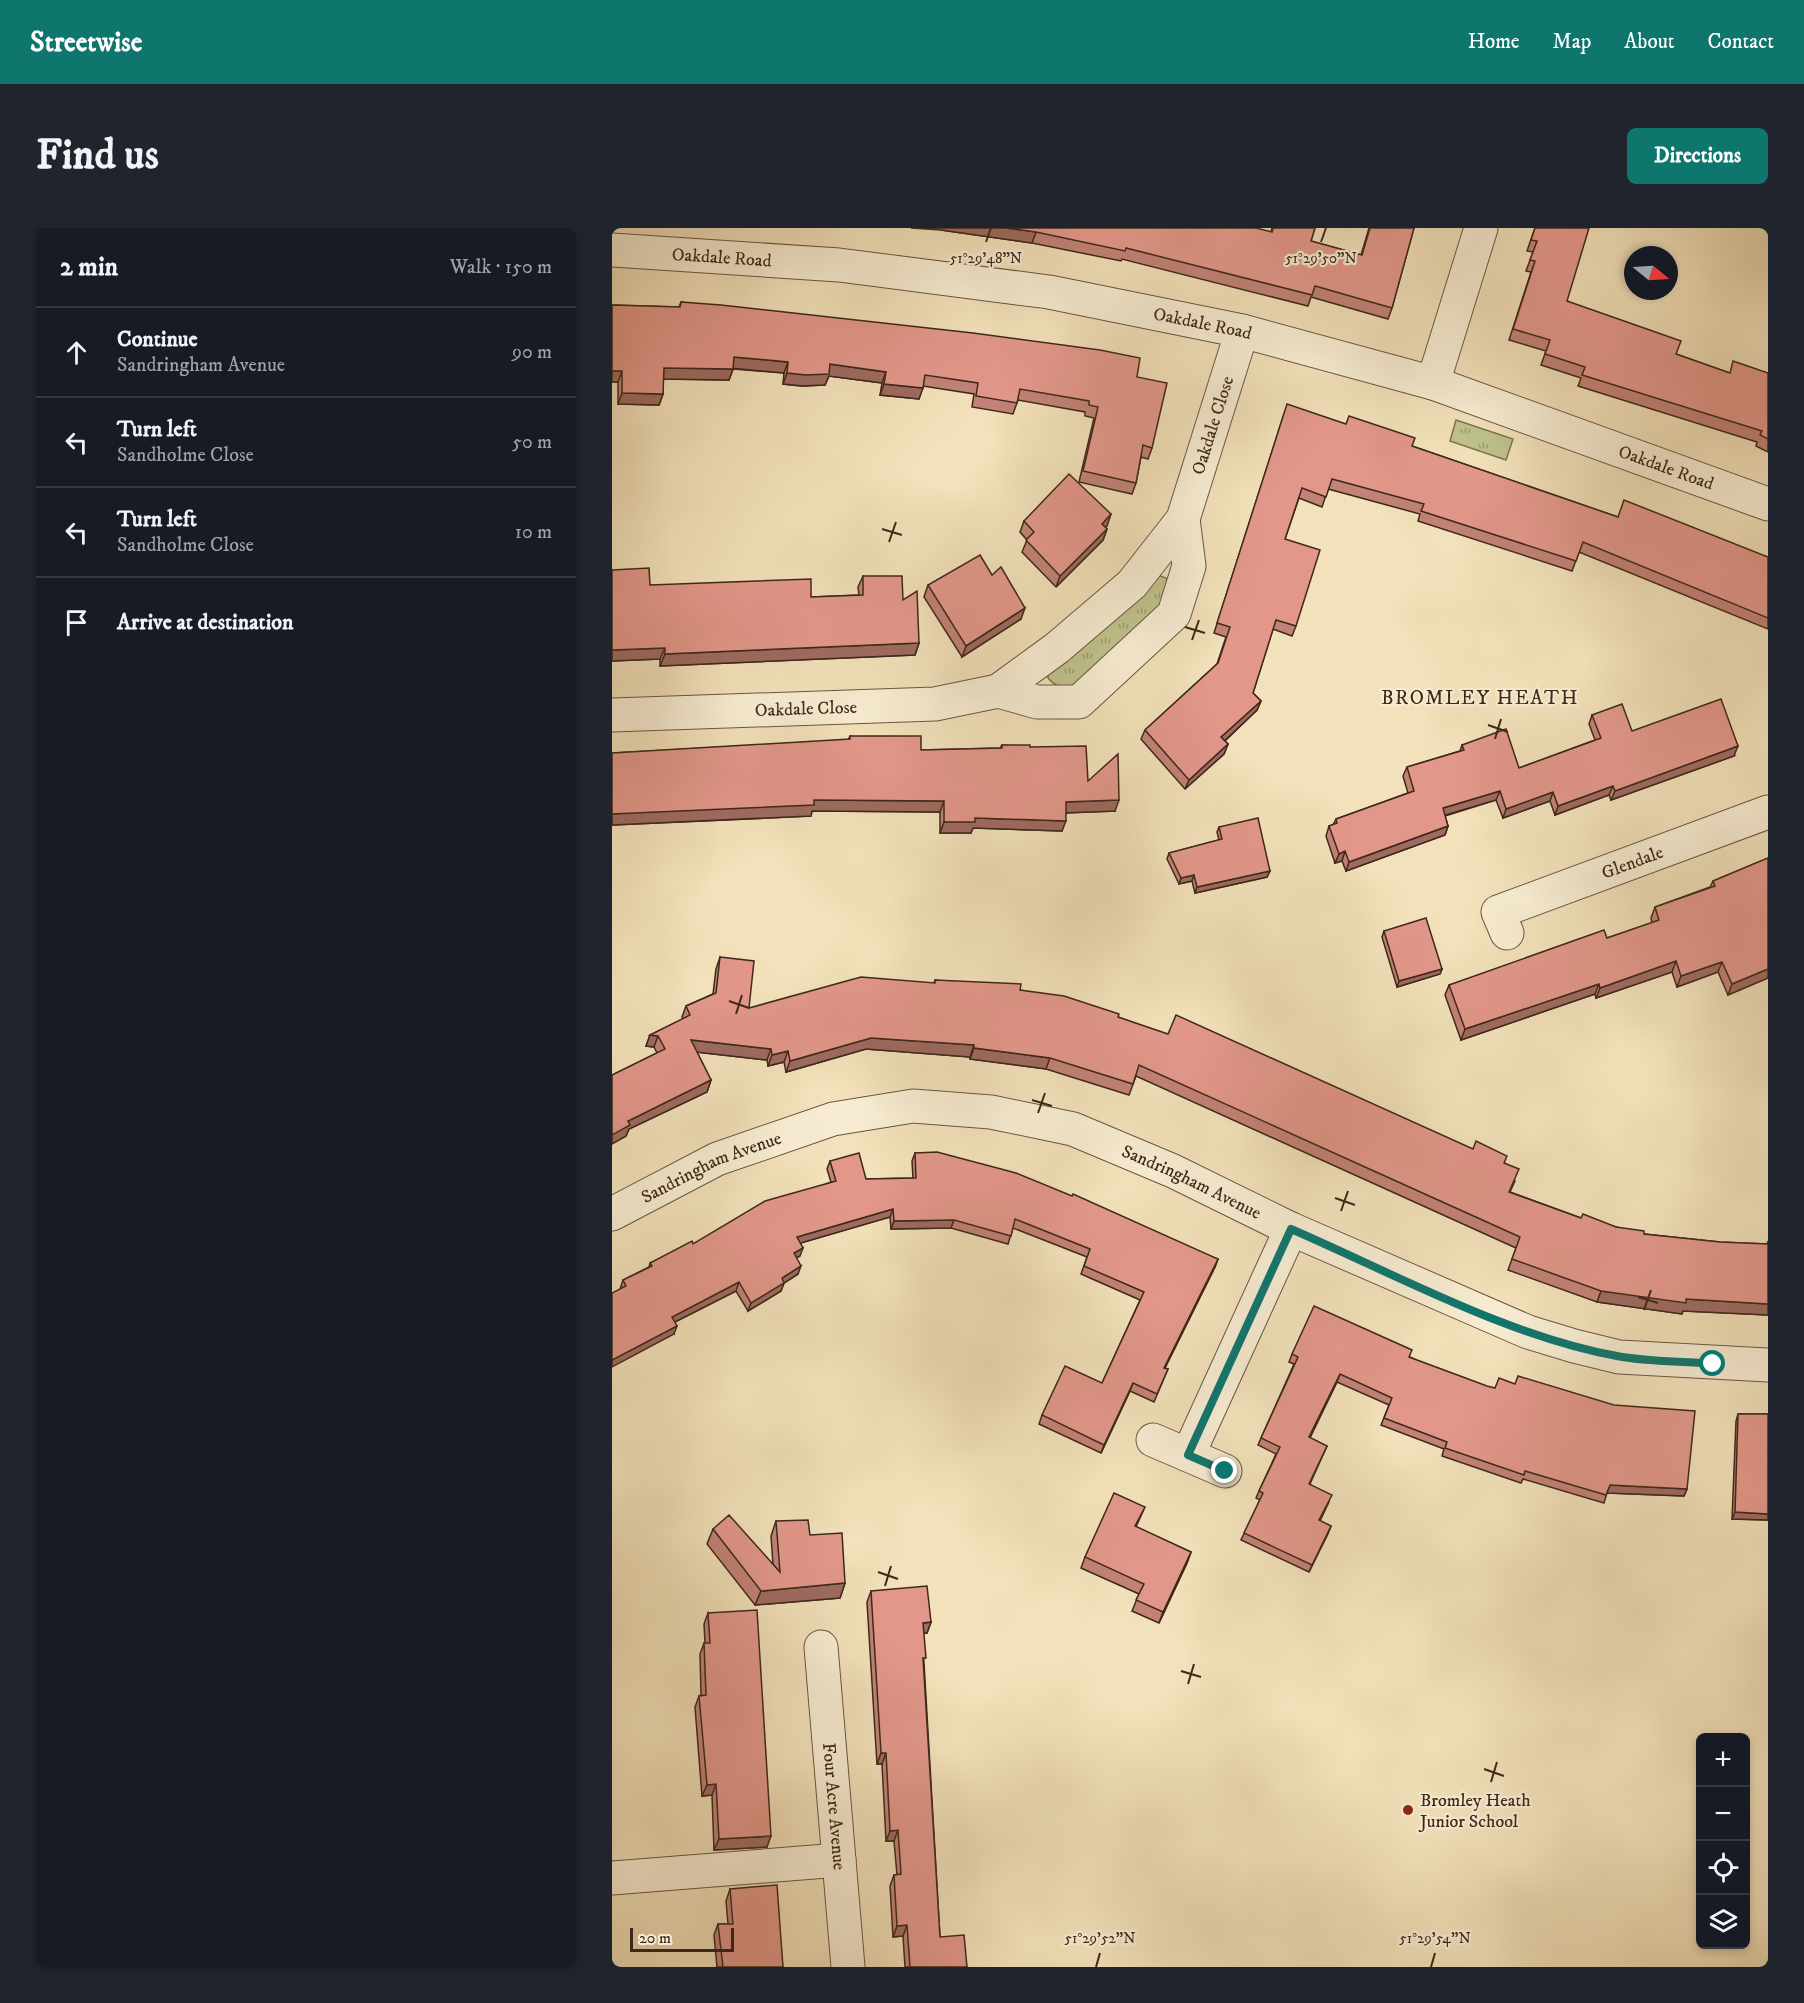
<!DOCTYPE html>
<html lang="en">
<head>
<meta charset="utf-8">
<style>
  body { margin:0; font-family:"IM FELL DW Pica",serif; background:#20242c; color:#f1f3f6 }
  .controls { position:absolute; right:18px; bottom:18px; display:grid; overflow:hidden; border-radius:9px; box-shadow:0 3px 9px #0003 }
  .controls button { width:54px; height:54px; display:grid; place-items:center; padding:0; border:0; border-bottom:2px solid #363941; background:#171b24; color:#f1f3f6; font:30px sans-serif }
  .compass { position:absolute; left:1012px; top:18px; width:54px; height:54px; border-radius:50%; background:#171b24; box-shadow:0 3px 9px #0003; rotate:108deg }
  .scale { position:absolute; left:18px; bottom:15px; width:104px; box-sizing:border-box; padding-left:6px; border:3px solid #3e281a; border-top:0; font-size:16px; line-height:21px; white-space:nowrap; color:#3e281a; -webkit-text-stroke:4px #f7ecd2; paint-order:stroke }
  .stop { position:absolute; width:18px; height:18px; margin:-14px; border:4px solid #0f766e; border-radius:50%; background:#fff }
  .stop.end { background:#0f766e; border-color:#fff; box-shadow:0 2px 6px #0008 }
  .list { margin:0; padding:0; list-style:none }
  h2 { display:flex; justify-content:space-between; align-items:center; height:78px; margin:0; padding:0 24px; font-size:26px }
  h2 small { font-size:20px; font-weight:400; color:#9ea1a6 }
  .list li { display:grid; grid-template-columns:39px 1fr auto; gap:18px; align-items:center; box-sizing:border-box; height:90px; padding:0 24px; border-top:2px solid #363941 }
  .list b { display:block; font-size:22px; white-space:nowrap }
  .list p { margin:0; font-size:20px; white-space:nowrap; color:#9ea1a6 }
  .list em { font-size:20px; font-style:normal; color:#9ea1a6 }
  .icon { flex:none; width:33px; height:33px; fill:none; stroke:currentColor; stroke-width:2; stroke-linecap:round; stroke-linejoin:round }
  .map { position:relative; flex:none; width:1156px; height:1739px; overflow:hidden; border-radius:9px }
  header { display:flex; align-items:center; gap:36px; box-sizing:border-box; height:84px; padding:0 30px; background:#0f766e; color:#fff }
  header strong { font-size:28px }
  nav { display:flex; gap:33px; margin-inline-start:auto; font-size:21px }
  .intro { display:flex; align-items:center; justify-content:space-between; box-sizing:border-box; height:144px; padding:0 36px }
  h1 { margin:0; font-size:42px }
  .button { padding:15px 27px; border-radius:9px; background:#0f766e; color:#fff; font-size:21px; font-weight:700 }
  main { display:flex; gap:36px; padding:0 36px }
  aside { flex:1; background:#171b24; border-radius:9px; box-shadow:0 3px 9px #0003 }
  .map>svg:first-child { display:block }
</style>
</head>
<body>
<header>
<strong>Streetwise</strong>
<nav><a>Home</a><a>Map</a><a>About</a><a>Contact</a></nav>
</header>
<div class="intro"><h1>Find us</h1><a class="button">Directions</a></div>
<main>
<aside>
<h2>2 min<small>Walk · 150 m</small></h2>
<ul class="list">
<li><svg class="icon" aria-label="ahead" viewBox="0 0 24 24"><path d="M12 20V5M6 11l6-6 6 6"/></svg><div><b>Continue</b><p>Sandringham Avenue</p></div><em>90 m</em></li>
<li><svg class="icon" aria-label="left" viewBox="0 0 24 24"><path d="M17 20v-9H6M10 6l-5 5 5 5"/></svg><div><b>Turn left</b><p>Sandholme Close</p></div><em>50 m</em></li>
<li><svg class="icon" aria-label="left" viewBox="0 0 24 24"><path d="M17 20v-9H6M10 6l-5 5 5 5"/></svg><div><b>Turn left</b><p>Sandholme Close</p></div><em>10 m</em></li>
<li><svg class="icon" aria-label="arrive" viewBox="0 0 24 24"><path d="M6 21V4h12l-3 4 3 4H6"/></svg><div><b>Arrive at destination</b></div></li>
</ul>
</aside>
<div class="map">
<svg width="1156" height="1739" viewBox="0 0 1156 1739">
  <defs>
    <pattern id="grass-tufts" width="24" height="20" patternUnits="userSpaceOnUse" patternTransform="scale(1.5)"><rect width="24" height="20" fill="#bfc28c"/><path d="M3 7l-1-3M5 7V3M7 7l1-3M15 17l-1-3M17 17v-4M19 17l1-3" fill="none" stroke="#9d9e72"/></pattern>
  </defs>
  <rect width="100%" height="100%" fill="#f2e1ba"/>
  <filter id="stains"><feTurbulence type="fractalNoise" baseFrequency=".00333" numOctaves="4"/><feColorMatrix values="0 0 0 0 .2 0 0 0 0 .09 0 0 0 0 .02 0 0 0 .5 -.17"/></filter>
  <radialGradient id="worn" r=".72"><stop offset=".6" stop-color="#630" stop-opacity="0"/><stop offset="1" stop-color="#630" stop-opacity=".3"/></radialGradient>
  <g fill="url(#grass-tufts)" stroke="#7e7553" stroke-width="1.5">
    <polygon points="844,192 901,211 894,232 838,213"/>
    <path d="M543,346L554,350L560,360L556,375L466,459C453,460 444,460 436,450V443Z"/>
  </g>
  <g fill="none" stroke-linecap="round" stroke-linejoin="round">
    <defs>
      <g id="minor">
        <path id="s1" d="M0,22L227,37L437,64L630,103L821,155L1156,276"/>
        <polyline points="821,155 869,0"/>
        <polyline points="386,463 425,474 467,474 562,386 577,338 571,291"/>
        <path id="s2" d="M0,487L323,476L386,463L445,420L520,356L571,291L630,103"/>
        <path id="s3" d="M895,705L886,684L1156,584"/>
        <path id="s4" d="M0,986L105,931L221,891L301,878L379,884L461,901L561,943L679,1001L916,1104L962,1118L1007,1129L1156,1137"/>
        <polyline points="541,1212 576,1227 679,1001"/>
        <polyline points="576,1227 613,1243"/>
        <path id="s5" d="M209,1419L236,1739"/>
        <polyline points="0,1650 227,1632"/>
      </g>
    </defs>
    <use href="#minor" stroke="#6b5642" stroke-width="35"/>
    <use href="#minor" stroke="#f7ecd2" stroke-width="33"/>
  </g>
  <g fill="#c28277" stroke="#3e281a" stroke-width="1.5">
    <polygon points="660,0 703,0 699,13 749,27 757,0 802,0 780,80 776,91 699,69 696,78 510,31 509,33 420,15 329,2 659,4"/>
    <polygon points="923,0 955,73 1064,126 1117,145 1156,145 1156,224 1144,218 1145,214 966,158 969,150 929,137 934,123 897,112 919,44 914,43 921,24 915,23"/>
    <polygon points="69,74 525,149 540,220 536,231 529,229 524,255 520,266 467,254 482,190 473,188 473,184 406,172 401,186 360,179 362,166 311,158 307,171 288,169 268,167 270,155 217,148 213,157 190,158 171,156 172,145 121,141 117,152 51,151 51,166 47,177 6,176 6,154 0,154 0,77 67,79"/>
    <polygon points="672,186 800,218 1006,289 1156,329 1156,401 967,324 960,343 806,293 808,286 716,261 710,279 687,270 673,311 684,398 680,408 661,401 641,465 649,473 645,482 613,513 616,516 612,526 573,561 529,511 533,502 605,436 614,409 602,405"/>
    <polygon points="499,286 493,299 495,301 491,312 444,359 410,324 415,312 408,304 412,293"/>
    <polygon points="0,342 38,357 199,369 247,367 246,359 251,348 291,372 307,415 303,427 48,438 48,431 0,433"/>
    <polygon points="380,347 409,391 350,429 312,369 316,357"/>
    <polygon points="980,487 1020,503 1122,528 999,572 997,567 943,587 938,573 891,590 884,572 833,588 836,598 833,607 734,643 730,633 723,635 714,608 717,598 721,597 724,591 796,565 791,548 795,539 848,523 850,517 907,540 983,512 977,496"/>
    <polygon points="238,508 309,522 388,520 390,517 418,519 476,553 503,583 454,585 450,603 361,600 359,605 328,605 328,584 200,583 199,588 0,597 0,525 236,512"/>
    <polygon points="607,599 658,643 655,649 583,665 580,653 567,656 555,631 557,625 607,612 605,604"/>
    <polygon points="1156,630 1156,750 1116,767 1106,744 1065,759 1060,744 984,770 983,766 849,812 833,767 837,757 995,710 1040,695 1039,690 1043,679 1098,659 1101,653"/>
    <polygon points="772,703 830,741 828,746 785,759 770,709"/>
    <polygon points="108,729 137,780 322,755 323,752 408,762 506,789 893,935 903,953 898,964 969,990 1032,1006 1108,1014 1155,1016 1156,1013 1156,1087 1071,1083 1070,1086 985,1074 896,1042 904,1020 524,848 517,867 434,841 358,831 358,829 254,821 174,844 172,834 156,838 155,832 85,824 99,852 95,864 17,901 14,908 0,916 0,847 45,825 42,819 34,818 38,807 71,791 70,789 74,778 101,766 104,741"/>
    <polygon points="303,925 606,1031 603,1039 553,1140 556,1141 542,1174 518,1163 489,1225 427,1196 430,1187 490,1155 528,1072 469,1046 475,1029 401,1000 396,1016 339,1000 279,1001 278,989 188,1015 188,1028 184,1030 186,1046 172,1055 169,1063 136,1083 124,1063 63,1094 62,1106 8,1061 11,1052 37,1039 38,1035 219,954 215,941 218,933 254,951 301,950 300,933"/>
    <polygon points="680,1126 798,1129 1075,1261 1072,1268 995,1265 992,1275 911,1251 909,1255 830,1228 832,1221 769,1197 777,1177 725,1154 698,1210 715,1218 698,1256 717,1274 708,1293 719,1298 697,1344 629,1312 648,1272 644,1270 647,1263 664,1226 646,1217 682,1136 677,1134"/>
    <polygon points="1126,1186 1156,1186 1156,1292 1120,1291 1124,1193"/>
    <polygon points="533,1279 524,1299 579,1324 575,1335 547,1395 520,1383 527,1366 469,1340 473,1329"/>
    <polygon points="164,1293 198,1307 233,1355 228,1370 143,1377 95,1316 101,1301 161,1336 159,1308"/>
    <polygon points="259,1363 319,1394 315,1405 311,1405 312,1435 328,1709 355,1739 293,1739 291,1708 281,1709 278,1658 282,1647 285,1647 282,1613 274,1613 270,1536 265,1536 255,1374"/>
    <polygon points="96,1385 155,1619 102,1622 100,1567 90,1568 83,1479 87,1468 89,1467 88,1426 92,1415 93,1415 92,1396"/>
    <polygon points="118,1661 171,1739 105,1739 102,1707 106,1696 116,1696 114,1673"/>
  </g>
  <g fill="#9e6a61" stroke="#3e281a" stroke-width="1.5">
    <polygon points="299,0 394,0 424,4 420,15 329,2"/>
    <polygon points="122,129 176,134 172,145 118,140"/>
    <polygon points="218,136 274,144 270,155 217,148 213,157 190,158 171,156 175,145"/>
    <polygon points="52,140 121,141 117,152 48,151"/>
    <polygon points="0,143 10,143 6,154 0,154"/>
    <polygon points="272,156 311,160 307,171 268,167"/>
    <polygon points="10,165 51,166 47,177 6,176"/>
    <polygon points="499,286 495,298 486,307 490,296"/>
    <polygon points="495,301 491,312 444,359 448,348"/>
    <polygon points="413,380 409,391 350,429 354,418"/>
    <polygon points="307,415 303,427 48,438 53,426"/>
    <polygon points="53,420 48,431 0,433 0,422"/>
    <polygon points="649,473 645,482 606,519 609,509"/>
    <polygon points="616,516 612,526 573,561 577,552"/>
    <polygon points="1126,518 1122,528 999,572 1003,563"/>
    <polygon points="1001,558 997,567 943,587 946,578"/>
    <polygon points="888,563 884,572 827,589 831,580"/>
    <polygon points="941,564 938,573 891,590 894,581"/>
    <polygon points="202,572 332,573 328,584 200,583 199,588 0,597 0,586"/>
    <polygon points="507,572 503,583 450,585 454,574"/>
    <polygon points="363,590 454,593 450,603 361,600 359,605 328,605 332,594"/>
    <polygon points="836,598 833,607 734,643 737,634"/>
    <polygon points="733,623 730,633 723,635 727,626"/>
    <polygon points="658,643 655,649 583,665 585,659"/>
    <polygon points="582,647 580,653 567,656 569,650"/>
    <polygon points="1064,733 1060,744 984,770 988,760"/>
    <polygon points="1110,734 1106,744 1065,759 1069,748"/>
    <polygon points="830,741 828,746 785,759 787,753"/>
    <polygon points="1156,741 1156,750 1116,767 1120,756"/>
    <polygon points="987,756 983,766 849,812 853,801"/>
    <polygon points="38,807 46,808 42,819 34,818"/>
    <polygon points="259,810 362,817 358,829 254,821 174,844 178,833"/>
    <polygon points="79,812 159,821 155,832 75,823"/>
    <polygon points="362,820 438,830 434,841 358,831"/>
    <polygon points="176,823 172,834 156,838 160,827"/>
    <polygon points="99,852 95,864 17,901 14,908 0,916 0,907 16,893"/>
    <polygon points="281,981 278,989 182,1017 185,1009"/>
    <polygon points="342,992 339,1000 279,1001 282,993"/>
    <polygon points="191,1020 188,1028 179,1033 182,1025"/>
    <polygon points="606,1031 603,1039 549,1148 552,1140"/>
    <polygon points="189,1038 186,1046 172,1055 169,1063 136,1083 139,1075 170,1050"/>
    <polygon points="127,1054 124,1063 57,1097 60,1089"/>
    <polygon points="989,1063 1074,1071 1156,1076 1156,1087 1071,1083 1070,1086 985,1074"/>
    <polygon points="65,1098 62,1106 0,1139 0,1132"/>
    <polygon points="728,1146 725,1154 694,1217 697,1209"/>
    <polygon points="521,1155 518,1163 489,1225 492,1217"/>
    <polygon points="998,1257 1075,1261 1072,1268 995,1265"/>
    <polygon points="1123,1284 1156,1286 1156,1292 1120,1291"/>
    <polygon points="719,1298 716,1306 697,1344 700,1337"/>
    <polygon points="579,1324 575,1335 547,1395 551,1384"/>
    <polygon points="233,1355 228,1370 143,1377 149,1363"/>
    <polygon points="319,1394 315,1405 307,1405 311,1395"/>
    <polygon points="269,1525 274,1525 270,1536 265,1536"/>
    <polygon points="104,1556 100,1567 90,1568 95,1557"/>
    <polygon points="286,1602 282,1613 274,1613 278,1603"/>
    <polygon points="159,1608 155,1619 102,1622 107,1611"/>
    <polygon points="295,1697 291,1708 281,1709 285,1698"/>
  </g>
  <g fill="#e2978a" stroke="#3e281a" stroke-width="1.5">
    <polygon points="394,0 644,0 660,4 661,0 703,0 699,13 750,27 758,0 802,0 780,80 703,58 700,67 514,20 513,23 424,4"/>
    <polygon points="923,0 977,0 955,73 1069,113 1064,126 1118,145 1121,133 1156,145 1156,211 1148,207 1150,203 970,147 973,139 933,126 938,112 901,101 923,33 918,32 925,13 919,12"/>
    <polygon points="69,74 109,77 361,105 488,122 528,130 525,149 555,155 540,220 531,217 524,255 471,243 486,179 477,177 477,173 408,161 405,175 364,168 366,155 313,147 311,160 272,156 274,144 218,136 217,146 194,147 175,145 176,134 122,129 121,141 52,140 51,166 10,165 10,143 0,143 0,77 68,79"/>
    <polygon points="675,176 734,196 737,188 803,210 800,218 1006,289 1012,272 1156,329 1156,390 971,314 964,333 809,283 812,276 720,251 714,269 690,260 673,311 708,322 684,398 664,392 641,465 649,473 609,509 616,516 577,552 533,502 606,435 618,399 605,395"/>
    <polygon points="457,246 499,286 490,296 495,301 448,348 414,312 422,304 412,293"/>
    <polygon points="368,327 380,347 389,339 413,380 354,418 316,357"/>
    <polygon points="37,340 38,357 199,351 199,369 251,367 251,348 290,348 291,372 305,363 307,415 53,426 53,420 0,422 0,342"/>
    <polygon points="1109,471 1126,518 1003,563 1001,558 946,578 941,564 894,581 888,563 831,580 836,598 737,634 733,623 727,626 717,598 725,595 724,591 802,563 795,539 852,522 850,517 894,501 907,540 989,510 980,487 1010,476 1020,503"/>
    <polygon points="238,508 309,508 309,522 390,520 390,517 418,517 418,519 474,518 476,553 506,526 507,572 454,574 454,593 363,590 363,594 332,594 332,573 202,572 202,577 0,586 0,525 238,511"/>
    <polygon points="646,590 658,643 585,659 582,647 569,650 557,625 610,611 607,599"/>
    <polygon points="1156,630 1156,741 1120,756 1110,734 1069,748 1064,733 988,760 987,756 853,801 837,757 992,702 995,710 1047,692 1043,679 1103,658 1101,653"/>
    <polygon points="814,690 830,741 787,753 772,703"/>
    <polygon points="108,729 142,733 137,780 249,749 323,755 323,752 409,756 408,762 452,768 507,786 506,789 556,806 564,787 861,921 864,913 895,928 892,935 907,941 897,964 969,990 971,986 1004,999 1032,1003 1032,1006 1108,1014 1156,1016 1156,1076 1074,1071 1074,1075 989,1063 900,1031 908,1009 527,837 521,856 438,830 362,820 362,817 259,810 178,833 176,823 160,827 159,821 79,812 99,852 16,893 18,897 0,907 0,847 53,821 46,808 38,807 78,787 74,778 104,765"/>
    <polygon points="325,924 404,945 460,968 461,966 606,1031 552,1140 556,1141 545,1166 521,1155 492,1217 430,1187 453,1138 490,1155 532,1064 472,1038 478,1021 403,991 399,1008 342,992 282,993 281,981 185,1009 191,1020 182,1025 189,1038 170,1050 172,1055 139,1075 127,1054 60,1089 65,1098 0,1132 0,1065 14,1058 11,1052 40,1038 38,1035 80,1013 81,1016 153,973 224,953 218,933 247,925 254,951 304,950 303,925"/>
    <polygon points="702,1078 800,1122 797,1129 875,1158 883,1160 887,1150 903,1156 906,1148 1002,1177 1083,1183 1075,1261 998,1257 994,1267 913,1243 912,1247 833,1220 835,1214 772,1190 780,1170 728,1146 697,1209 715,1218 697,1256 720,1267 707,1292 719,1298 700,1337 632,1305 651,1265 647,1263 668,1219 649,1210 686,1129 680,1126"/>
    <polygon points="1126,1186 1156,1186 1156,1286 1123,1284"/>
    <polygon points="502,1265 533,1279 523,1298 579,1324 551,1384 524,1372 532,1356 473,1329"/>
    <polygon points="117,1287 168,1344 164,1293 196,1292 198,1307 230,1305 233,1355 149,1363 101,1301"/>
    <polygon points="315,1358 319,1394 311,1395 314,1430 311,1430 328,1709 352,1707 355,1739 298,1739 295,1697 285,1698 282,1647 289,1646 286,1602 278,1603 274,1525 269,1525 259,1363"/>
    <polygon points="145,1382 159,1608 107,1611 104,1556 95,1557 87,1468 94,1467 92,1415 98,1415 96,1385"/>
    <polygon points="165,1657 171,1739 111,1739 106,1696 121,1696 118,1661"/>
  </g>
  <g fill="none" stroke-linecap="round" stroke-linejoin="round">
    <path stroke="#0f766e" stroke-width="8" d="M613,1243L576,1227L679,1001C783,1046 895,1108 1005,1128C1036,1134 1069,1133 1101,1136"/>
  </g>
  <path fill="none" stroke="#3e281a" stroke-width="2" d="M374,14L379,0M709,14L714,0M270,301L290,307M277,314L284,294M573,399L593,405M580,412L587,392M876,497L896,504M883,511L889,491M117,773L137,780M124,786L130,767M420,872L440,878M426,885L433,865M723,970L743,977M729,983L736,963M1026,1069L1046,1075M1032,1082L1039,1062M266,1344L286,1351M273,1358L279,1338M569,1443L589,1449M576,1456L582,1436M872,1541L892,1548M879,1554L885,1534M484,1739L488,1725M819,1739L823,1725"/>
  <circle fill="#8f2418" stroke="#f7ecd2" stroke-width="2" cx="796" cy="1582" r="6"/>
  <g text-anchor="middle" stroke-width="4.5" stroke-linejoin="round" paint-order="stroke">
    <g font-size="18" fill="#3e281a" stroke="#f7ecd2">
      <text dy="6" stroke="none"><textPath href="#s1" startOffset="110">Oakdale Road</textPath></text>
      <text dy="6" stroke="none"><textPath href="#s1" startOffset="596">Oakdale Road</textPath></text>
      <text dy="6" stroke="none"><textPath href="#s2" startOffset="740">Oakdale Close</textPath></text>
      <text dy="6" stroke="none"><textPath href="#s1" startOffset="1082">Oakdale Road</textPath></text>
      <text dy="6" stroke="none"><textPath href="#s2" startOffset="194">Oakdale Close</textPath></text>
      <text dy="6" stroke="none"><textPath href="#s3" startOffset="166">Glendale</textPath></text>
      <text dy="6" stroke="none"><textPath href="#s4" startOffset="110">Sandringham Avenue</textPath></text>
      <text dy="6" stroke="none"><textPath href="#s4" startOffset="614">Sandringham Avenue</textPath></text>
      <text dy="6" stroke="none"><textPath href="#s5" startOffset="160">Four Acre Avenue</textPath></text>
    </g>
    <g font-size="18" fill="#3e281a" stroke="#f7ecd2" text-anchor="start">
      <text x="808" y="1578">Bromley Heath<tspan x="808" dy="21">Junior School</tspan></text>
    </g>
    <g font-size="20" letter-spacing="1.5" fill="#3e281a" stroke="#f7ecd2">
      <text x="868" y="476">BROMLEY HEATH</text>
    </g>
  </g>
  <g font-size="15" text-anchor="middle" fill="#3e281a" stroke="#f7ecd2" stroke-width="4.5" stroke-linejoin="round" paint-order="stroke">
    <text x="374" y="35">51°29'48"N</text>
    <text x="709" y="35">51°29'50"N</text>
    <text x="488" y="1715">51°29'52"N</text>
    <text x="823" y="1715">51°29'54"N</text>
  </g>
  <rect width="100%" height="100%" filter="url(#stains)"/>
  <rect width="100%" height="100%" fill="url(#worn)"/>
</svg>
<div class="controls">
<button>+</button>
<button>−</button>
<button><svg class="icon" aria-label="locate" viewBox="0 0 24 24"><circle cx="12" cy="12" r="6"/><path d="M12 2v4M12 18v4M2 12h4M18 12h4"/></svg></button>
<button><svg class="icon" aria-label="layers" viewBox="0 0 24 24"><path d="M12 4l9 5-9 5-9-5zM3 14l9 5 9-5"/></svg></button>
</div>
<svg class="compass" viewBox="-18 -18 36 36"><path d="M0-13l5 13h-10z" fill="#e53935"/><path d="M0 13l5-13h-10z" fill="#9ea1a6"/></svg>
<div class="scale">20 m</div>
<div class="stop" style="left:1101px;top:1136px"></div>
<div class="stop end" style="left:613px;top:1243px"></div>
</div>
</main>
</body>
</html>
